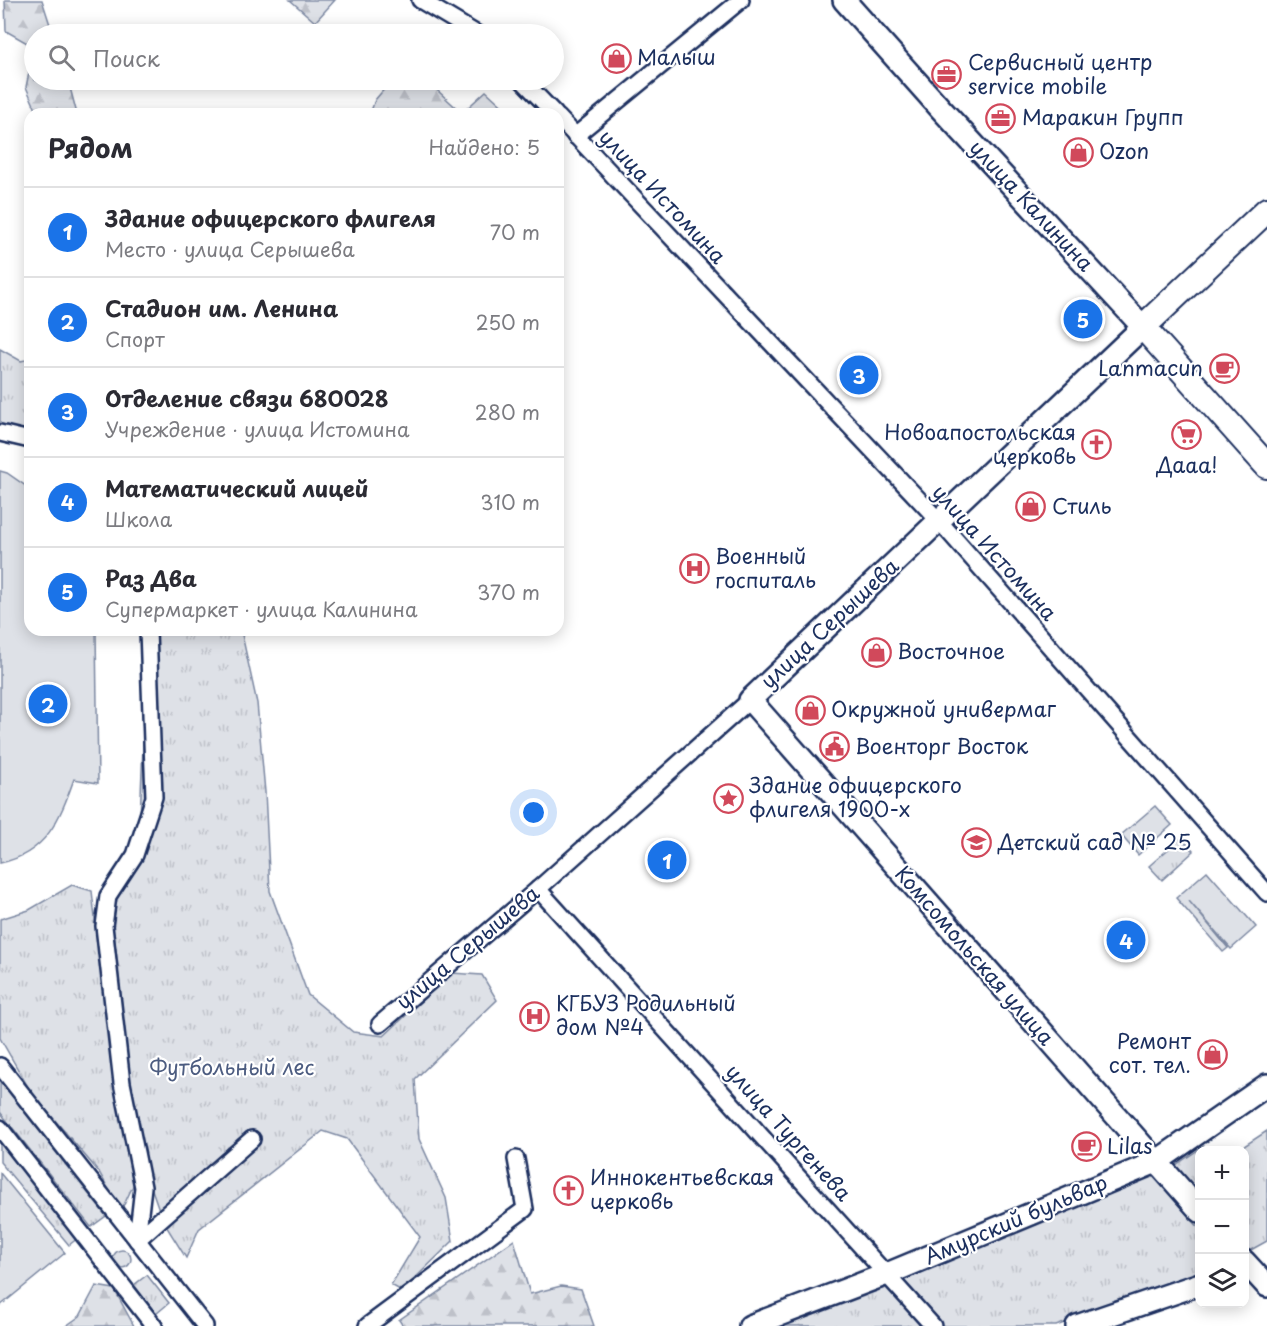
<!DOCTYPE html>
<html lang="ru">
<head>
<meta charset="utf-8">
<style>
  body { margin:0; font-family:"Playpen Sans",sans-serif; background:#f2f2f3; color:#2b2b33 }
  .controls { position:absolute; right:18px; bottom:18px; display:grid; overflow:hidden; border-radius:12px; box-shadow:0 3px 15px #0003 }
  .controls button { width:54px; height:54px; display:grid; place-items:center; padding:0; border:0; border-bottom:2px solid #e1e1e2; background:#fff; color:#2b2b33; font:30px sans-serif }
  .you { position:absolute; left:534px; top:813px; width:21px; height:21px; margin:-15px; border:4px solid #fff; border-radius:50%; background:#1a73e8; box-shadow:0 0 0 9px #1a73e833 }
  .badge { display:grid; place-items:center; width:39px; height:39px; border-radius:50%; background:#1a73e8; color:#fff; font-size:20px; font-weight:700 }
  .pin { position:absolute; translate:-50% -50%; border:3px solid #fff; box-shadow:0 2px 6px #0006 }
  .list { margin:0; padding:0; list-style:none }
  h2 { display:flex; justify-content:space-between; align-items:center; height:78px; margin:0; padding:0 24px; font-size:26px }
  h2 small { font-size:20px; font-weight:400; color:#7c7c81 }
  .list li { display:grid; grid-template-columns:39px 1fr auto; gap:18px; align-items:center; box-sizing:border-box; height:90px; padding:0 24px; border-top:2px solid #e1e1e2 }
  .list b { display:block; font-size:22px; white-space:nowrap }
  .list p { margin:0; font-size:20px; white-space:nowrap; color:#7c7c81 }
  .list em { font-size:20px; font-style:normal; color:#7c7c81 }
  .icon { flex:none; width:33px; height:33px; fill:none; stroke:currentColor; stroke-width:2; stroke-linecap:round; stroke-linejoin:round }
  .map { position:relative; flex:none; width:1267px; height:1326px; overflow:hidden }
  .search { position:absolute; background:#fff; box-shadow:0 3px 15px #0003; left:24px; top:24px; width:540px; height:66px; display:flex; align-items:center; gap:15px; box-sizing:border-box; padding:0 21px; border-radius:33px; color:#7c7c81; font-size:22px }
  .panel { position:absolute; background:#fff; box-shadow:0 3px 15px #0003; left:24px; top:108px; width:540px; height:528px; border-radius:18px }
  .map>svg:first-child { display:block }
</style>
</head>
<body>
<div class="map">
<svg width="1267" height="1326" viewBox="0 0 1267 1326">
  <defs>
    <pattern id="grass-tufts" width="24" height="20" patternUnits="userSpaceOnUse" patternTransform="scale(1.5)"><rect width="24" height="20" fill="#dee1e7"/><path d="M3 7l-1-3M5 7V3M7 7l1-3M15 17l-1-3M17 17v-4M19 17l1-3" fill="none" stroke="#bec1c9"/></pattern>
    <pattern id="forest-firs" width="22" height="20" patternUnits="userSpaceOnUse" patternTransform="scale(1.5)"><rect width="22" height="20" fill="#dee1e7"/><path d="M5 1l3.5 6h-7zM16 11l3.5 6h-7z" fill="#bec1c9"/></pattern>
  </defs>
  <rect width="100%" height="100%" fill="#fff"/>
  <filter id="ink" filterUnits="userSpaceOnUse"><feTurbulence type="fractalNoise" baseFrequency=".0167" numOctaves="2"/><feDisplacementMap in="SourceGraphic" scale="12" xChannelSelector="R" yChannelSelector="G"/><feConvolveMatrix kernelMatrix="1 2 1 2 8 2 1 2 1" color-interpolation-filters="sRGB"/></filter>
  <g filter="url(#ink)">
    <g fill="url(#grass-tufts)" stroke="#7c88a2" stroke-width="1.5">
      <polygon points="0,349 21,361 30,359 30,445 0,438"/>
      <polygon points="141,630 241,630 257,703 265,792 270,891 308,995 353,1032 384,1036 451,973 482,975 497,1000 415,1079 419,1139 446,1198 453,1241 402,1291 391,1285 420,1237 347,1139 323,1131 199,1229 186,1258 163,1221 137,1147 115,942 107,914 139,843 143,746"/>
      <polygon points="1181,838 1194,851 1162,880 1149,866"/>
      <polygon points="72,885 92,891 112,1071 139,1173 121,1211 99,1172 31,1092 0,1038 0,919 29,910"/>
      <polygon points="0,1081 106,1216 91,1227 0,1112"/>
      <polygon points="1267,1131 1267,1241 1249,1251 1245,1246 1244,1150 1238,1150"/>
      <polygon points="0,1143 78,1238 69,1245 0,1162"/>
      <polygon points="1204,1146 1207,1150 1200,1150 1199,1196 1173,1167"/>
      <polygon points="1151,1170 1199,1228 1199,1275 1056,1326 941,1326 897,1275"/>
      <circle cx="122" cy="1259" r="9"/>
      <polygon points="147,1275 169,1303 156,1314 134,1285"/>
      <polygon points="883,1281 922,1326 762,1326"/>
    </g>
    <g fill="url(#forest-firs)" stroke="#7c88a2" stroke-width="1.5">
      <polygon points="5,0 42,0 53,34 34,34 34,47 6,31"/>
      <polygon points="290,0 335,0 315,22"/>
      <polygon points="34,49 34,80 68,80 77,114 38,114 26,87"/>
      <polygon points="392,80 426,80 462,113 486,91 511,114 370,114 375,100"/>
      <polygon points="514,1240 530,1294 561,1286 581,1289 594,1326 403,1326 399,1320"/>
      <polygon points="96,1286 114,1289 134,1326 66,1326 80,1316"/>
    </g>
    <g fill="#dee1e7" stroke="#7c88a2" stroke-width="1.5">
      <path d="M0,471L7,473L30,489V630H96L98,783L74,779C60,819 46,854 0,863Z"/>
      <polygon points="1155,806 1172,825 1138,855 1121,835"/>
      <polygon points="1207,871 1256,927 1231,949 1189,901 1228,948 1223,952 1176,898"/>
      <polygon points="0,1173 65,1253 0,1306"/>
    </g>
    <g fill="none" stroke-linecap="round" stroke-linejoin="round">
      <defs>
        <g id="street">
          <polyline points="420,0 477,34"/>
          <polyline points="522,80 555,114"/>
          <polyline points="558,117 940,522 1267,893"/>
          <polyline points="575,136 741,0"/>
          <polyline points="0,433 30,440"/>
          <polyline points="148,630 154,797 135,855 108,896 104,926 122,1083 143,1187 137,1240 252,1139"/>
          <polyline points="538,889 933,1326"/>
          <polyline points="380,1024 538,889 750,700"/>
          <polyline points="0,1066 205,1326"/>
          <polyline points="0,1128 154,1326"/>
          <polyline points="367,1326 525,1209 516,1159"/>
        </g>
        <g id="secondary">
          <polyline points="844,0 941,109 1143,327 750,700 1200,1211"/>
          <polyline points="1244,1261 1267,1286"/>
          <polyline points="750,1326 887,1274 1156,1162 1267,1085"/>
          <polyline points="1077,1326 1200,1284"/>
        </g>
        <polyline id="primary" points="1267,210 1143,327 1267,466"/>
      </defs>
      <use href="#street" stroke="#1b2f5e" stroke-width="20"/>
      <use href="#secondary" stroke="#1b2f5e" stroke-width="26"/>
      <use href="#primary" stroke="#1b2f5e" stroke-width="28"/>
      <use href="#street" stroke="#fff" stroke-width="15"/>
      <use href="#secondary" stroke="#fff" stroke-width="21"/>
      <use href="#primary" stroke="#fff" stroke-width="24"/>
    </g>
  </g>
  <defs>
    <symbol id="shop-ring" viewBox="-11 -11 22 22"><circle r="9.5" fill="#fff" stroke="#d1495b" stroke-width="1.5"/><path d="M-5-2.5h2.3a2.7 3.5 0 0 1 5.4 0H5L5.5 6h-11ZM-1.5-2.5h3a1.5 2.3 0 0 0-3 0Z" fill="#d1495b"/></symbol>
    <symbol id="office-ring" viewBox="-11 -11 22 22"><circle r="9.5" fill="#fff" stroke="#d1495b" stroke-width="1.5"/><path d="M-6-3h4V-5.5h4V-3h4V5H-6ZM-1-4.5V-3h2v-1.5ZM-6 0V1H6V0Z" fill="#d1495b"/></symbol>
    <symbol id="cafe-ring" viewBox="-11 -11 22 22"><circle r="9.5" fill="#fff" stroke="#d1495b" stroke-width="1.5"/><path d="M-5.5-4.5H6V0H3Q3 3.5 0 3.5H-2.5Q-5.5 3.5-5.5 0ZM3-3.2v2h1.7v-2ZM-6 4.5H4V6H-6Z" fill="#d1495b"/></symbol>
    <symbol id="supermarket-ring" viewBox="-11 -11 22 22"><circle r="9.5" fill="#fff" stroke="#d1495b" stroke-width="1.5"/><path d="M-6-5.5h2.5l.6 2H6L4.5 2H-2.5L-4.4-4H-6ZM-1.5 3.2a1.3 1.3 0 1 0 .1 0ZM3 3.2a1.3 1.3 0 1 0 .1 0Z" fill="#d1495b"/></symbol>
    <symbol id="church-ring" viewBox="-11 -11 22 22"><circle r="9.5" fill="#fff" stroke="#d1495b" stroke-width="1.5"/><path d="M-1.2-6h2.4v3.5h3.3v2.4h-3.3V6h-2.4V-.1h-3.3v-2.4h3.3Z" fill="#d1495b"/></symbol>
    <symbol id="hospital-ring" viewBox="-11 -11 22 22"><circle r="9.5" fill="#fff" stroke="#d1495b" stroke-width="1.5"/><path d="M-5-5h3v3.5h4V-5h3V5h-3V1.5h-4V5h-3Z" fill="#d1495b"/></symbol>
    <symbol id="civic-ring" viewBox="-11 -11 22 22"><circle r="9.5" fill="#fff" stroke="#d1495b" stroke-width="1.5"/><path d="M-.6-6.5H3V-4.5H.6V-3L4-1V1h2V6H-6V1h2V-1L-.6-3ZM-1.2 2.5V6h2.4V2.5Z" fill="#d1495b"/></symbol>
    <symbol id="sight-ring" viewBox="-11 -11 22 22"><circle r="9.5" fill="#fff" stroke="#d1495b" stroke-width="1.5"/><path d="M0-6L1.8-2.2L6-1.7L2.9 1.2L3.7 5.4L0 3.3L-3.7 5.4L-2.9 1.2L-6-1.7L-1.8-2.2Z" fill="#d1495b"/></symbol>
    <symbol id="school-ring" viewBox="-11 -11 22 22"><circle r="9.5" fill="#fff" stroke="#d1495b" stroke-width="1.5"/><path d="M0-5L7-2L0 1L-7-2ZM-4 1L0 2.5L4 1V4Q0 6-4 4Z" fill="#d1495b"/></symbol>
  </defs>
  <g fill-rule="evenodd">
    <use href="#shop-ring" x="600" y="42" width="33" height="33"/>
    <use href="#office-ring" x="930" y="58" width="33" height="33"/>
    <use href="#office-ring" x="984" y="102" width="33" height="33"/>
    <use href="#shop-ring" x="1062" y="136" width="33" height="33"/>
    <use href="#cafe-ring" x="1208" y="352" width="33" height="33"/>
    <use href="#supermarket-ring" x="1170" y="418" width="33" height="33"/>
    <use href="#church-ring" x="1080" y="428" width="33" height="33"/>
    <use href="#shop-ring" x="1014" y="490" width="33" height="33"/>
    <use href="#hospital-ring" x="678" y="552" width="33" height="33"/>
    <use href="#shop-ring" x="860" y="636" width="33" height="33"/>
    <use href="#shop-ring" x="794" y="694" width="33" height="33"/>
    <use href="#civic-ring" x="818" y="730" width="33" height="33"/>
    <use href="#sight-ring" x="712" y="782" width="33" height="33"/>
    <use href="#school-ring" x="960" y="826" width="33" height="33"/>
    <use href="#hospital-ring" x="518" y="1000" width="33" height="33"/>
    <use href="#shop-ring" x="1196" y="1038" width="33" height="33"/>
    <use href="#cafe-ring" x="1070" y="1130" width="33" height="33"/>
    <use href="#church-ring" x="552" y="1174" width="33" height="33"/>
  </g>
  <g text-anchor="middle" stroke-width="4.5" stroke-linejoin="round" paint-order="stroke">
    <g font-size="21" fill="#1b2f5e" stroke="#fff" text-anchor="start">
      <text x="637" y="65">Малыш</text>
      <text x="968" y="70">Сервисный центр<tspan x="968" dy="24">service mobile</tspan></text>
      <text x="1022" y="125">Маракин Групп</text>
      <text x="1099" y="159">Ozon</text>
      <text x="1203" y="376" text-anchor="end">Lanmacun</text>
      <text x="1076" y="440" text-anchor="end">Новоапостольская<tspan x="1076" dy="24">церковь</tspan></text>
      <text x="1187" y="473" text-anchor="middle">Дааа!</text>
      <text x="1052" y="514">Стиль</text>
      <text x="715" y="564">Военный<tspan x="715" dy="24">госпиталь</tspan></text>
      <text x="897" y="659">Восточное</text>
      <text x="831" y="717">Окружной универмаг</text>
      <text x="855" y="754">Военторг Восток</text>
      <text x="749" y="793">Здание офицерского<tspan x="749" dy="24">флигеля 1900-х</tspan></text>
      <text x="998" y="850">Детский сад № 25</text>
      <text x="556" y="1011">КГБУЗ Родильный<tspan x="556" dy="24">дом №4</tspan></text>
      <text x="1191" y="1049" text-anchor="end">Ремонт<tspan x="1191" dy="24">сот. тел.</tspan></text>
      <text x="1107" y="1154">Lilas</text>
      <text x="590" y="1185">Иннокентьевская<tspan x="590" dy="24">церковь</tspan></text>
    </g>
    <g font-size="21" fill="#1b2f5e" stroke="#fff">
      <text transform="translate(662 197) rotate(47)" y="7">улица Истомина</text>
      <text transform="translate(1031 206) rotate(47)" y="7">улица Калинина</text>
      <text transform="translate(994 553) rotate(48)" y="7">улица Истомина</text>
      <text transform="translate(830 624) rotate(-43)" y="7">улица Серышева</text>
      <text transform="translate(468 948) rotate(-40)" y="7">улица Серышева</text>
      <text transform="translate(974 956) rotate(49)" y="7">Комсомольская улица</text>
      <text transform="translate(788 1133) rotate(48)" y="7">улица Тургенева</text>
      <text transform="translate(1016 1220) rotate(-23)" y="7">Амурский бульвар</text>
    </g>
    <g font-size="21" fill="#4c5c80" stroke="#fff">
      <text x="232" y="1075">Футбольный лес</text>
    </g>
  </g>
</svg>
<div class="controls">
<button>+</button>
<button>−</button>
<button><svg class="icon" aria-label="layers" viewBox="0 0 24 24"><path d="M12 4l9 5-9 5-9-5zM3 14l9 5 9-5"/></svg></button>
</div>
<div class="you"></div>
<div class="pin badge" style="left:667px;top:860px">1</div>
<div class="pin badge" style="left:48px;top:704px">2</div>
<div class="pin badge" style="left:859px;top:375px">3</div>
<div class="pin badge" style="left:1126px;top:940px">4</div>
<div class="pin badge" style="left:1083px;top:319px">5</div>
<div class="search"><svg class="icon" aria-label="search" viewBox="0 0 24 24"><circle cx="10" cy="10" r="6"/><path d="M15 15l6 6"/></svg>Поиск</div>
<section class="panel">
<h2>Рядом<small>Найдено: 5</small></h2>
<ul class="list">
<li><span class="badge">1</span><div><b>Здание офицерского флигеля</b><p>Место · улица Серышева</p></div><em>70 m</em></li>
<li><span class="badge">2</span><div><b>Стадион им. Ленина</b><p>Спорт</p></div><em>250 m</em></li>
<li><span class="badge">3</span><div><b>Отделение связи 680028</b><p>Учреждение · улица Истомина</p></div><em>280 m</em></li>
<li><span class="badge">4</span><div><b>Математический лицей</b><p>Школа</p></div><em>310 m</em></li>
<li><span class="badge">5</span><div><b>Раз Два</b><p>Супермаркет · улица Калинина</p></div><em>370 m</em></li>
</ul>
</section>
</div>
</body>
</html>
